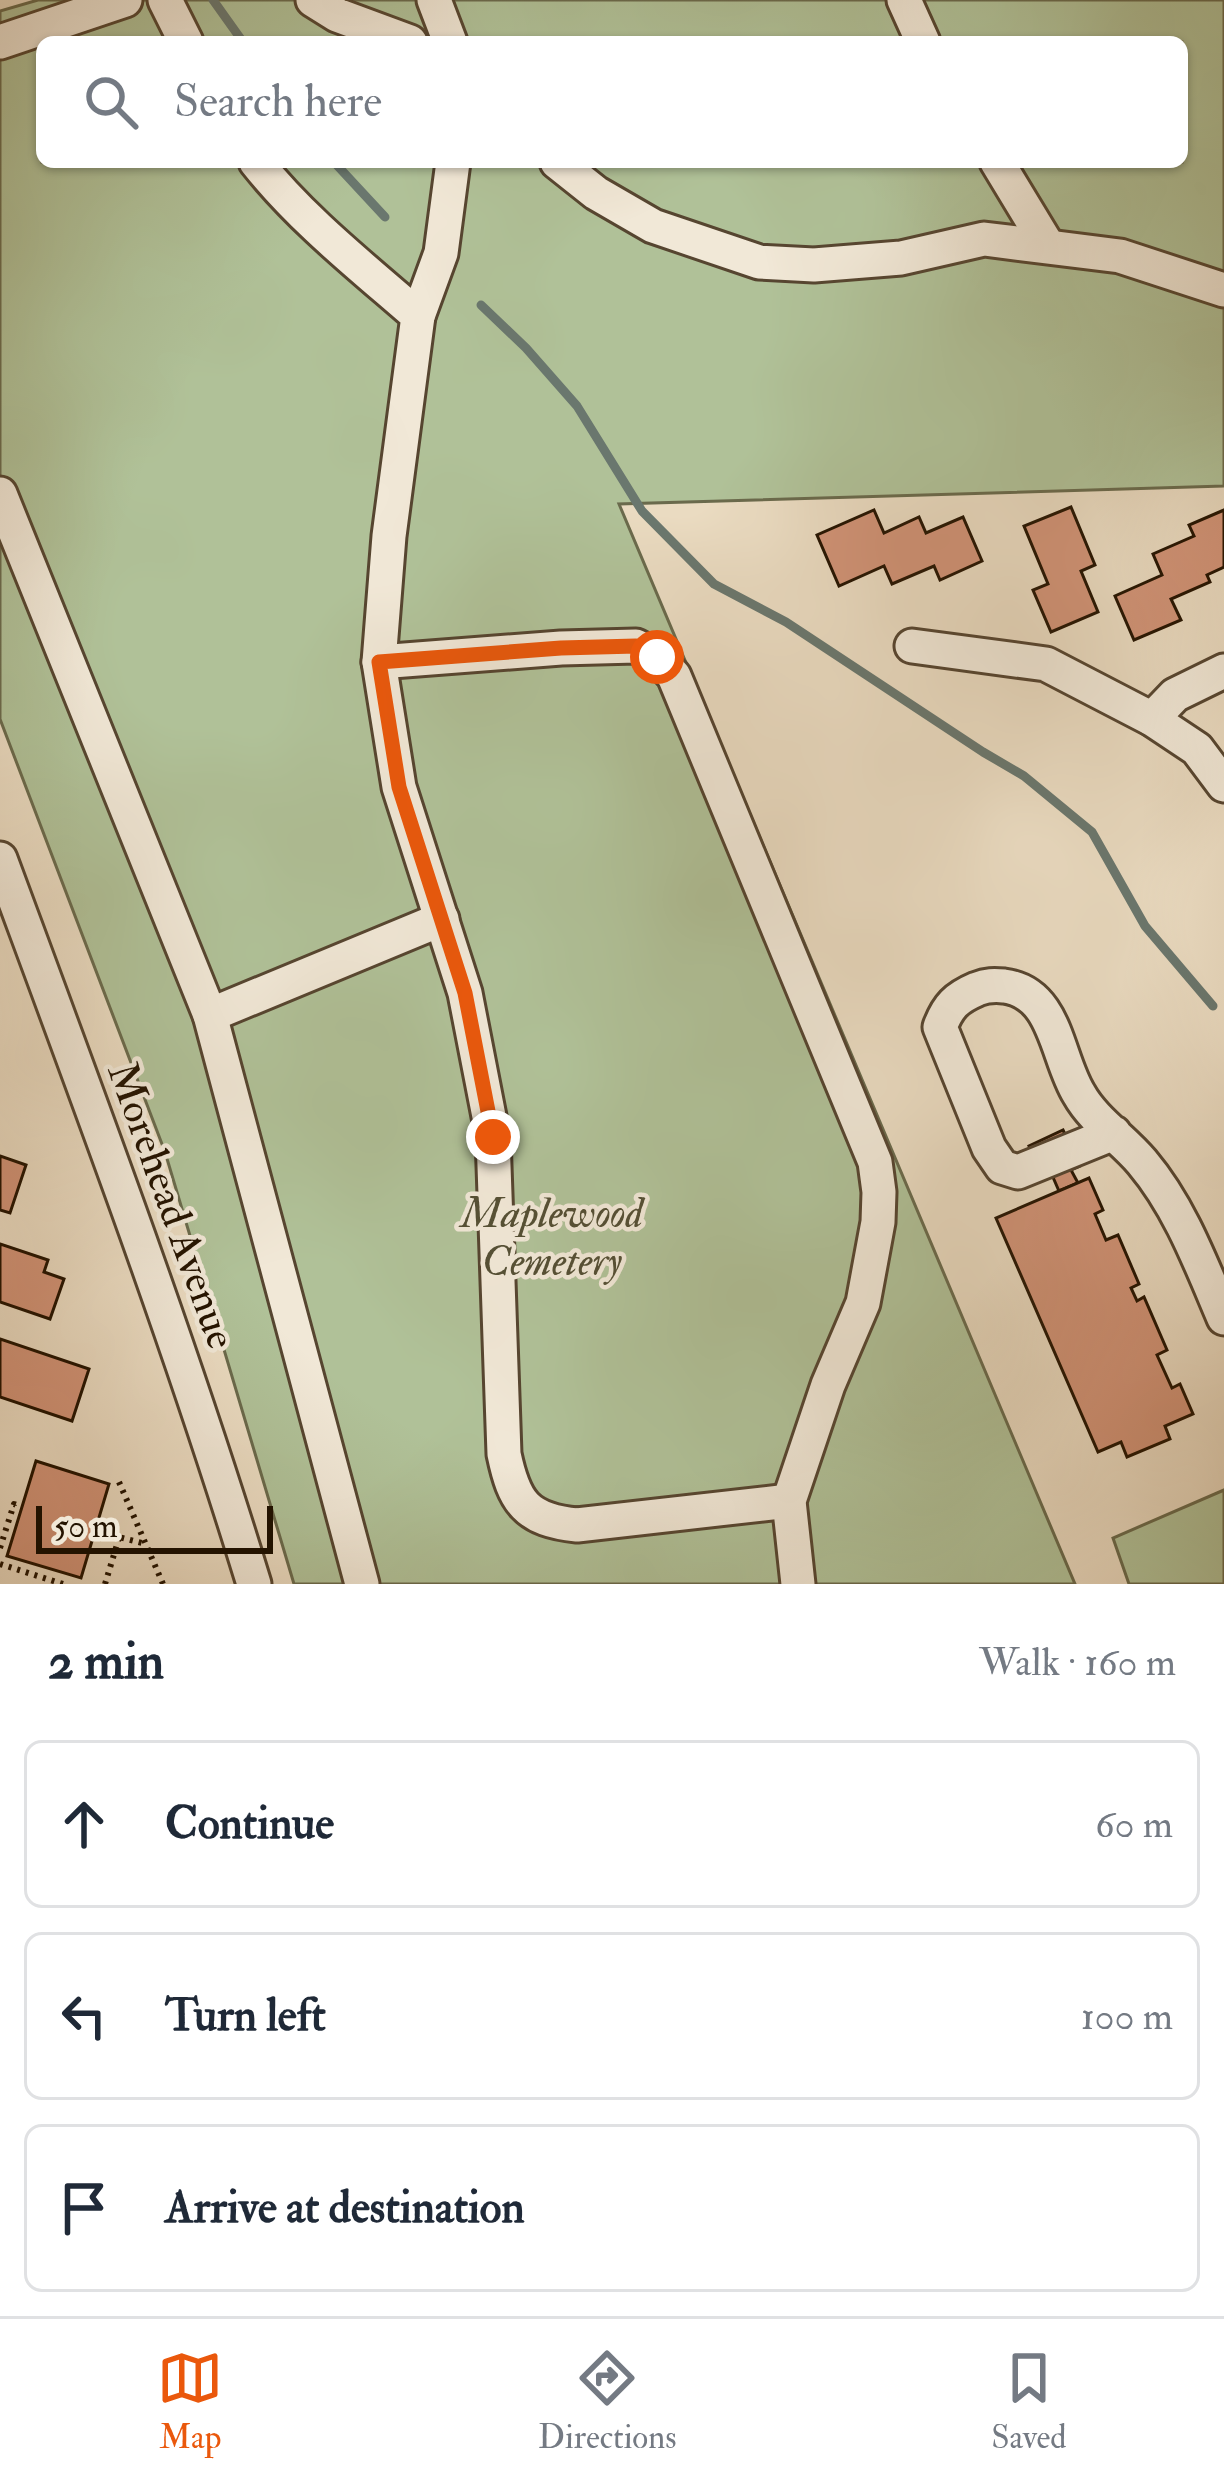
<!DOCTYPE html>
<html lang="en">
<head>
<meta charset="utf-8">
<style>
  body { margin:0; font-family:"IM FELL Double Pica",serif; background:#f6f6f7; color:#1f2937 }
  .scale { position:absolute; left:36px; bottom:30px; width:237px; box-sizing:border-box; padding-left:12px; border:6px solid #241300; border-top:0; font-size:33px; line-height:42px; white-space:nowrap; color:#241300; -webkit-text-stroke:9px #f1e8d7; paint-order:stroke }
  .stop { position:absolute; width:36px; height:36px; margin:-27px; border:9px solid #ea580c; border-radius:50%; background:#fff }
  .stop.end { background:#ea580c; border-color:#fff; box-shadow:0 3px 12px #0008 }
  .list { margin:0; padding:0; list-style:none }
  h2 { display:flex; justify-content:space-between; align-items:center; height:156px; margin:0; padding:0 48px; font-size:51px }
  h2 small { font-size:39px; font-weight:400; color:#747a83 }
  .list li { display:grid; grid-template-columns:78px 1fr auto; gap:36px; align-items:center; box-sizing:border-box; height:168px; margin:0 24px 24px; padding:0 24px; border:3px solid #e0e1e3; border-radius:18px }
  .list b { display:block; font-size:45px; white-space:nowrap }
  .list em { font-size:39px; font-style:normal; color:#747a83 }
  .icon { flex:none; width:66px; height:66px; fill:none; stroke:currentColor; stroke-width:2; stroke-linecap:round; stroke-linejoin:round }
  .map { position:relative; flex:none; width:1224px; height:1584px; overflow:hidden }
  .search { position:absolute; background:#fff; box-shadow:0 3px 9px #0004; left:36px; right:36px; top:36px; height:132px; display:flex; align-items:center; gap:30px; box-sizing:border-box; padding:0 42px; border-radius:18px; color:#747a83; font-size:45px }
  .sheet { height:732px; background:#fff }
  nav { display:flex; justify-content:space-around; align-items:center; box-sizing:border-box; height:168px; border-top:3px solid #e0e1e3; background:#fff; font-size:33px; color:#747a83 }
  nav a { display:grid; justify-items:center; gap:6px }
  nav .on { color:#ea580c }
  .map>svg:first-child { display:block }
</style>
</head>
<body>
<div class="map">
<svg width="1224" height="1584" viewBox="0 0 1224 1584">
  <rect width="100%" height="100%" fill="#eadbc1"/>
  <filter id="stains"><feTurbulence type="fractalNoise" baseFrequency=".00167" numOctaves="4"/><feColorMatrix values="0 0 0 0 .2 0 0 0 0 .09 0 0 0 0 .02 0 0 0 .5 -.17"/></filter>
  <radialGradient id="worn" r=".72"><stop offset=".6" stop-color="#630" stop-opacity="0"/><stop offset="1" stop-color="#630" stop-opacity=".3"/></radialGradient>
  <g fill="#b0c198" stroke="#6a6a4c" stroke-width="3" fill-rule="evenodd">
    <path d="M38,0H1224V486L619,504L1075,1584H294L165,1152L0,719V11ZM42,42H1182V162H42Z"/>
    <polygon points="1224,1490 1224,1584 1129,1584 1113,1538"/>
  </g>
  <g fill="none" stroke-linecap="round" stroke-linejoin="round">
    <g stroke="#6a776e" stroke-width="9">
      <polyline points="213,0 243,42"/>
      <polyline points="334,162 385,217"/>
      <polyline points="481,305 526,348 577,406 642,511 714,584 786,622 983,752 1024,776 1092,832 1145,926 1213,1006"/>
    </g>
  </g>
  <g fill="#d19377" stroke="#241300" stroke-width="3">
    <polygon points="1071,507 1095,565 1081,571 1098,612 1051,632 1033,590 1048,584 1024,526"/>
    <polygon points="874,510 884,533 919,517 926,533 963,517 982,561 940,580 934,566 892,584 884,566 839,586 817,535"/>
    <polygon points="1224,510 1224,567 1207,575 1210,582 1171,599 1181,620 1134,640 1115,596 1162,575 1153,554 1194,536 1189,525"/>
    <polygon points="1063,1130 1080,1166 1071,1170 1078,1183 1059,1191 1052,1175 1044,1179 1029,1146"/>
    <polygon points="0,1156 26,1165 10,1213 0,1210"/>
    <polygon points="1089,1178 1103,1210 1095,1214 1106,1240 1118,1235 1139,1284 1131,1288 1137,1301 1144,1297 1167,1350 1157,1355 1172,1388 1180,1384 1193,1414 1165,1426 1170,1439 1127,1457 1121,1442 1098,1452 996,1218"/>
    <polygon points="0,1244 48,1260 44,1272 64,1279 50,1319 0,1302"/>
    <polygon points="0,1339 89,1369 72,1421 0,1397"/>
    <polygon points="36,1461 109,1484 81,1578 7,1556"/>
  </g>
  <g fill="none" stroke-linecap="round" stroke-linejoin="round">
    <defs>
      <g id="minor">
        <polyline points="165,0 186,42"/>
        <polyline points="313,0 337,15 410,42"/>
        <polyline points="434,0 450,42"/>
        <polyline points="904,0 923,42"/>
        <polyline points="0,42 125,0"/>
        <path d="M256,162C302,220 362,267 418,316L389,536L379,662L399,787L465,993L493,1137L504,1454C514,1502 526,1520 577,1525L789,1501"/>
        <polyline points="557,162 596,193 653,226 759,262 814,265 901,258 984,239 1120,256 1224,290"/>
        <polyline points="997,162 1048,246"/>
        <polyline points="418,316 441,253 453,162"/>
        <polyline points="0,494 210,1015 362,1584"/>
        <polyline points="912,646 1046,664 1152,719 1197,749 1224,785"/>
        <polyline points="379,662 561,648 636,646 657,657 674,676 875,1162 879,1192 878,1222 863,1303 828,1385 789,1501 798,1584"/>
        <polyline points="1152,719 1175,695 1224,671"/>
        <path d="M0,859C89,1100 179,1339 254,1584"/>
        <polyline points="210,1015 442,919"/>
        <path d="M1114,1133L1018,1172L1002,1167L989,1148L940,1027C948,1006 956,998 977,989C987,985 994,985 1004,986C1057,993 1056,1057 1079,1094C1094,1121 1123,1139 1142,1162C1180,1207 1201,1264 1224,1318"/>
      </g>
    </defs>
    <use href="#minor" stroke="#564530" stroke-width="39"/>
    <g stroke="#241300" stroke-width="6" stroke-dasharray="3 6" stroke-linecap="butt">
      <polyline points="119,1482 163,1584"/>
      <polyline points="95,1531 146,1544"/>
      <polyline points="0,1548 14,1504 22,1507"/>
      <polyline points="0,1564 63,1584"/>
      <polyline points="105,1584 119,1538"/>
    </g>
    <use href="#minor" stroke="#f1e8d7" stroke-width="33"/>
  </g>
  <g fill="none" stroke-linecap="round" stroke-linejoin="round">
    <polyline stroke="#ea580c" stroke-width="15" points="493,1137 465,993 399,787 379,662 561,648 636,646 657,657"/>
  </g>
  <g text-anchor="middle" stroke-width="9" stroke-linejoin="round" paint-order="stroke">
    <g font-size="42" fill="#241300" stroke="#f1e8d7">
      <text transform="translate(173 1205) rotate(70)" y="15">Morehead Avenue</text>
    </g>
    <g font-size="42" font-style="italic" fill="#555035" stroke="#f1e8d7">
      <text x="552" y="1227">Maplewood<tspan x="552" dy="48">Cemetery</tspan></text>
    </g>
  </g>
  <rect width="100%" height="100%" filter="url(#stains)"/>
  <rect width="100%" height="100%" fill="url(#worn)"/>
</svg>
<div class="scale">50 m</div>
<div class="stop" style="left:657px;top:657px"></div>
<div class="stop end" style="left:493px;top:1137px"></div>
<div class="search"><svg class="icon" aria-label="search" viewBox="0 0 24 24"><circle cx="10" cy="10" r="6"/><path d="M15 15l6 6"/></svg>Search here</div>
</div>
<section class="sheet">
<h2>2 min<small>Walk · 160 m</small></h2>
<ul class="list">
<li><svg class="icon" aria-label="ahead" viewBox="0 0 24 24"><path d="M12 20V5M6 11l6-6 6 6"/></svg><div><b>Continue</b></div><em>60 m</em></li>
<li><svg class="icon" aria-label="left" viewBox="0 0 24 24"><path d="M17 20v-9H6M10 6l-5 5 5 5"/></svg><div><b>Turn left</b></div><em>100 m</em></li>
<li><svg class="icon" aria-label="arrive" viewBox="0 0 24 24"><path d="M6 21V4h12l-3 4 3 4H6"/></svg><div><b>Arrive at destination</b></div></li>
</ul>
</section>
<nav>
<a class="on"><svg class="icon" aria-label="map" viewBox="0 0 24 24"><path d="M3 6l6-2 6 2 6-2v14l-6 2-6-2-6 2zM9 4v14M15 6v14"/></svg>Map</a>
<a><svg class="icon" aria-label="directions" viewBox="0 0 24 24"><path d="M12 3l9 9-9 9-9-9zM9 14v-3h6M13 9l2 2-2 2"/></svg>Directions</a>
<a><svg class="icon" aria-label="saved" viewBox="0 0 24 24"><path d="M7 4h10v16l-5-4-5 4z"/></svg>Saved</a>
</nav>
</body>
</html>
